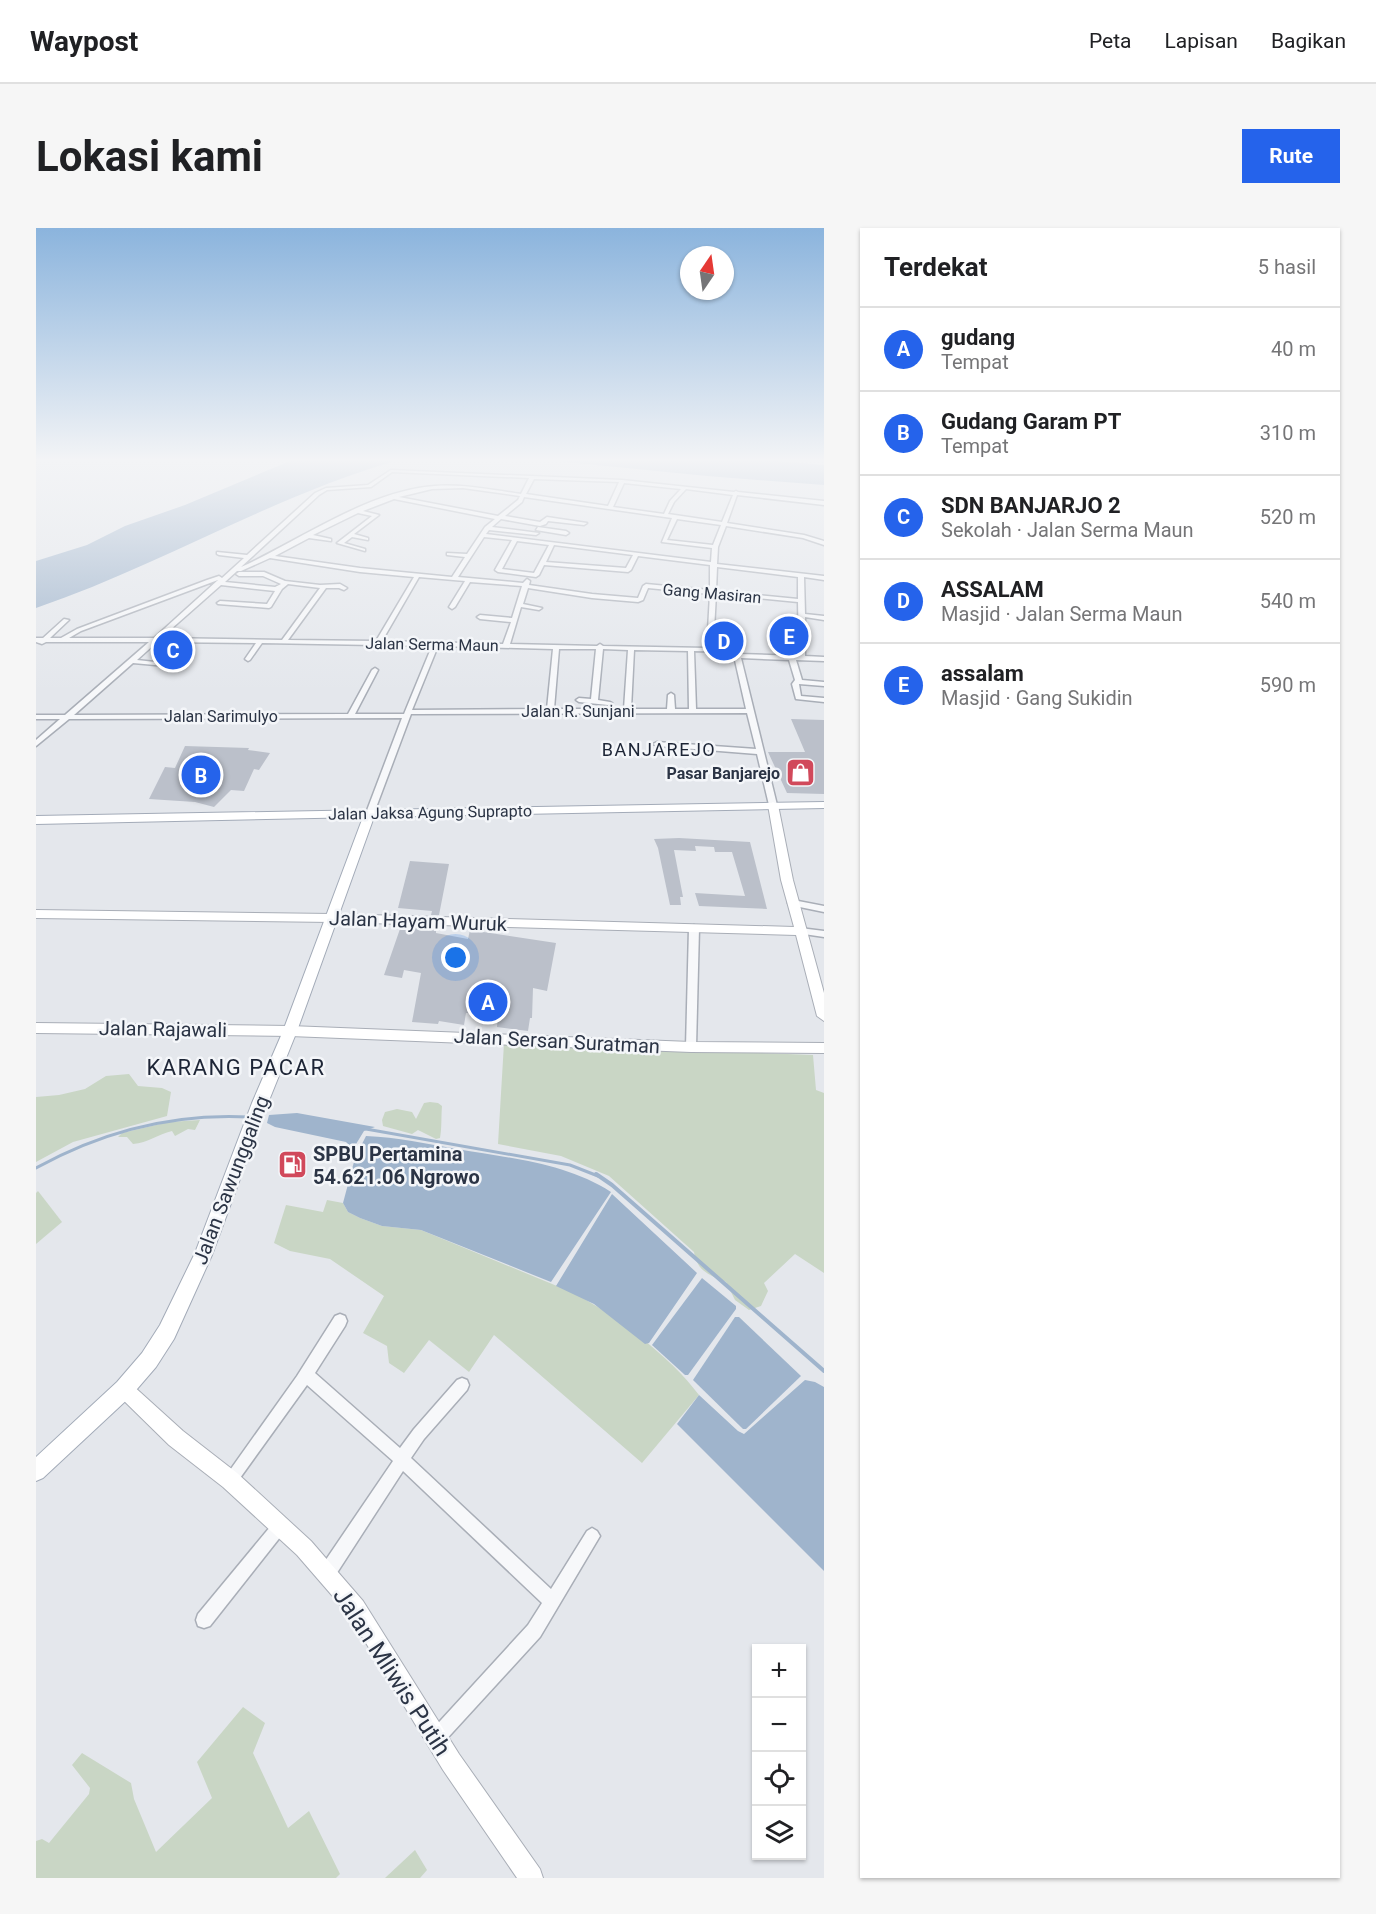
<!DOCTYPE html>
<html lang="id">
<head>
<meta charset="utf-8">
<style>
  body { margin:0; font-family:Roboto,sans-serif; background:#f6f6f6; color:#202124 }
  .controls { position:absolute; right:18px; bottom:18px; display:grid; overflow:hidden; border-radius:0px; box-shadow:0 2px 4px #0004 }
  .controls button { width:54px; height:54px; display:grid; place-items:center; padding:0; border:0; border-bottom:2px solid #e0e0e0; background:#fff; color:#202124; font:30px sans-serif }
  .compass { position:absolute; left:644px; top:18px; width:54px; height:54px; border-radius:50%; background:#fff; box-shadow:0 2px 4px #0004; rotate:13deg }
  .you { position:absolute; left:420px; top:730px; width:21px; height:21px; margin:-15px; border:4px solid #fff; border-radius:50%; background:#1a73e8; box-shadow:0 0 0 9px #1a73e833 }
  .badge { display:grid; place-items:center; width:39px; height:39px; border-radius:50%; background:#2563eb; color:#fff; font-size:20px; font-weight:700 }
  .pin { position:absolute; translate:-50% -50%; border:3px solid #fff; box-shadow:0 2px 6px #0006 }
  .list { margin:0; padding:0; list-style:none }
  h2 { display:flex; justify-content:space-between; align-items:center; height:78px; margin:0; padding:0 24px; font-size:26px }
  h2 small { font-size:20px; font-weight:400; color:#757577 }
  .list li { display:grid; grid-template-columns:39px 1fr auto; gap:18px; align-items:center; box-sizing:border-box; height:84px; padding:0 24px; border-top:2px solid #e0e0e0 }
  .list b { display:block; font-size:22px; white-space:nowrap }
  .list p { margin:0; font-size:20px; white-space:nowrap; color:#757577 }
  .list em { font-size:20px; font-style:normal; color:#757577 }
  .icon { flex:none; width:33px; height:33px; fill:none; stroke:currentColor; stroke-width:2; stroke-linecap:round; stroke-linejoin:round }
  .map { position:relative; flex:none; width:788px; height:1650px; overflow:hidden; border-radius:0px }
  header { display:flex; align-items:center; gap:36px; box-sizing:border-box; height:84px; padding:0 30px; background:#fff; border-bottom:2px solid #e0e0e0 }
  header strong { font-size:28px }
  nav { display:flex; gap:33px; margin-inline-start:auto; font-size:21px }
  .intro { display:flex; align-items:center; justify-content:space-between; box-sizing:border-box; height:144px; padding:0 36px }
  h1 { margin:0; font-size:42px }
  .button { padding:15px 27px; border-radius:0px; background:#2563eb; color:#fff; font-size:21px; font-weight:700 }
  main { display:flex; gap:36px; padding:0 36px }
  aside { flex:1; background:#fff; border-radius:0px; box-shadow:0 2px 4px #0004 }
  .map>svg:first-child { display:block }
</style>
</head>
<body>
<header>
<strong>Waypost</strong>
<nav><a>Peta</a><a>Lapisan</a><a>Bagikan</a></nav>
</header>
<div class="intro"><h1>Lokasi kami</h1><a class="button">Rute</a></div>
<main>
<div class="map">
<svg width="788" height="1650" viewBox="0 0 788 1650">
  <rect width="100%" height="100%" fill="#e4e7ec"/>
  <g fill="#c9d6c5">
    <path d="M468,815L777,827L780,862L788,865V1045L759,1026L728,1055L732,1063L725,1078L713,1082L699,1072L690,1054C673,1047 661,1043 658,1024L573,948L525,928L462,916Z"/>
    <polygon points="93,846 102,858 126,860 135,864 131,888 37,914 0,934 0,869 23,867 49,861 70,848"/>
    <path d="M394,874L402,875L406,878C405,890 406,899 404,910L400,911L382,902L376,906L347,898L346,892L349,884L361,881L376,884L380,891L388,875Z"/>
    <path d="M164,892L159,902L152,901L139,908L136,903C122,906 112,915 97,916L91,909H82L86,905L133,894Z"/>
    <polygon points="2,963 26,994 0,1016 0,965"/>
    <path d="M291,972L307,975L312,984L324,990L346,998L385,1002L538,1065C580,1088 634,1128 663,1167L606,1235L458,1107L433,1144L393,1112L368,1145L353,1135L351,1118L327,1105L348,1068L294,1031L254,1023L238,1015L250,977L287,984Z"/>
    <polygon points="207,1479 229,1495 217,1525 252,1600 273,1583 304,1646 300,1650 0,1650 0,1613 6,1611 13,1615 53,1566 54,1560 36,1537 46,1525 95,1555 98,1571 120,1624 176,1570 161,1534"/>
    <polygon points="379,1622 391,1642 384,1650 349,1650"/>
  </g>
  <g fill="#9fb4cc">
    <path d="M254,233H359C235,269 123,338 0,380V333L51,317L89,298L149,277Z"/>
    <polygon points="520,233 742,233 788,237 788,257 671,248"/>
    <polygon points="261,885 339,899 328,903 317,921 310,914 239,899 231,895 233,887"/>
    <path d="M330,908C361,909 391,916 421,921C473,930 530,935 575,964L515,1054L385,1002L346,998L324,990L312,984L307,975L319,930Z"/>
    <polygon points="576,966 661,1045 613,1115 609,1116 558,1076 520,1058"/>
    <polygon points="666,1050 700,1078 700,1081 652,1147 649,1147 616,1117"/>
    <polygon points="699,1089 703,1089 765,1148 710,1201 707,1201 657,1152"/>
    <polygon points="769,1152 779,1154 788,1159 788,1343 641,1196 663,1167 702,1203 708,1206"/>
  </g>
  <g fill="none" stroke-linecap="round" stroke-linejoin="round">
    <g stroke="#9fb4cc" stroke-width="3">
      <polyline points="330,901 534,937 562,948"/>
      <path d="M0,940C67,903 136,885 213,889"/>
    </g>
    <polyline stroke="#9fb4cc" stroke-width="4" points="560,946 576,957 788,1143"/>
  </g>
  <g fill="#bbc0ca">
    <polygon points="755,491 788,492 788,566 751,565 732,524 769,524"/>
    <polygon points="149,518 213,520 212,522 234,525 223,542 218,541 208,563 195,562 178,579 159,574 113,571 129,539 139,540"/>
    <polygon points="643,610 714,614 731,681 663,678 659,665 709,668 696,624 679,624 678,619 659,618 660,623 638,622 647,669 644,669 645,677 634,677 622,620 618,611"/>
    <polygon points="374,633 413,636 403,687 395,687 396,683 362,680"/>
    <polygon points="365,698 400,699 400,705 432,711 434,702 520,715 511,763 497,760 496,790 494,790 492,803 461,799 462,787 430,785 428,797 403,793 402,796 376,794 385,745 368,742 366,750 348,747"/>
  </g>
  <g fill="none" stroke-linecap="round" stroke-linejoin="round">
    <defs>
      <g id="street">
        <path d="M355,242L586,252L698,264L700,263L702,264L788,273V277L701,267L691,295L768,307L788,313V317L767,310L690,298L682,319L681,336L788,348V352L768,349L769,386L788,388V392L769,389V428L788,429V433L760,432L766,452L788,454V458L763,456L765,468L788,470V474L760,471L756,456L759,452L753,432L705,430L741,577L740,579H734L733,577L721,526L621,518L617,516L621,514L720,521L711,485L375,486L338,585L334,587L330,585L366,490L33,491L0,518V512L24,491H0V487H29L113,414H10L6,416L0,414V410H7L28,391L33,392L14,410H25L41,401L171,352L183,348L186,350L208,330L183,327L181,326V324L211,327L279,265L290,260L332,257ZM356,244L493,250L485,266C456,262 428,256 399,258C331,263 265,312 205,339L283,267L291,262L335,259ZM498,251L583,254L572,278L490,266ZM588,255L645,261L634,273L628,286L577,279ZM427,260L484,268L482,272L462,288L363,269L396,261ZM650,261L697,267L686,294L632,286L638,274ZM488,269L636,290L626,314L676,320L675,334L450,306L453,302L500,307L503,305L456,299L465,291L504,298L510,296L512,293L548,297L551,295L511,289L504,294L469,288L486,274ZM358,271L459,291L449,299L431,326L411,325V327L429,329L416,349L324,340L239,328L273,310L295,313V311L277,307L322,285L336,288L301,315L329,323V321L308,315L316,309L332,312V310L318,306L343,287L327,283ZM641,291L685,297L677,317L631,312ZM448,309L476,312L459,342L462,344L500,349L503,347L508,337L592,344L595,342L602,328L674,337V362L610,356L607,358L602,370L556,366L493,357L494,353L491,351L487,355L422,349ZM481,313L513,317L498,345L466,341ZM518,317L597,327L590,340L510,334ZM234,330L324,344L378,349L340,413L252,412L290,360H303L308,362L311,360L304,356L284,357L249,353L228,344H203L200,346L203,348H227L245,356L239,359L189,354L201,343H205ZM681,339L762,349V371L680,363ZM383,349L429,353L413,379L416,381L419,379L434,354L486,358L476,390L444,387L441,389L444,391L475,394L467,416L346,413ZM182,352L118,410H33L45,403ZM252,356L284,360L246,412L125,410L185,357L239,363L231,376L184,373L181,375L182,376L233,380L235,379L246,361ZM492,360L556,370L602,374L607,372L612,360L674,366L671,420L567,418L564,416L561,418L474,416L485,379L503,382L506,380L487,376ZM680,366L762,374L763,428L703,426L698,421L677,420ZM121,414L220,415L209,431L212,433L214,432L226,415L396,418L368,486H319L342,442L339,440L336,442L312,486L38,487L97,435L130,438L131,437L128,435L101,432ZM402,418L517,421L511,481L376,482ZM523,421H560L555,471L543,470L540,472L543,474L572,477L576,475L574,474L562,472L567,421L592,422L588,481H518ZM598,422L652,423L653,481H639L638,467L635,465L632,467L631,481H595ZM658,423L694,424L698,428L710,481H660Z"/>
        <polygon points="502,299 530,303 533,305 530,307 500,302"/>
        <polygon points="757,672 788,678 788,684 754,677 752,675"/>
        <polygon points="658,697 663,700 660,819 659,822 651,822 650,819 653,700"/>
        <polygon points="764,700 788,703 788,709 761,705 759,703 761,701"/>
        <polygon points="304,1086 309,1088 311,1093 309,1098 279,1145 364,1220 378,1201 421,1152 426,1150 431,1152 433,1157 431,1162 388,1211 375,1230 515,1361 551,1303 556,1300 561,1303 564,1308 504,1409 406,1516 400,1519 394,1516 391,1510 394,1504 492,1397 506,1375 367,1243 297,1351 291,1353 285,1351 283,1345 285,1339 357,1233 271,1157 199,1257 194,1259 189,1257 187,1252 261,1148 299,1088"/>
        <polygon points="244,1290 249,1293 252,1298 249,1303 174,1398 168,1400 162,1398 160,1392 162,1386 239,1293"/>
      </g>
      <g id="secondary">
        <polygon points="737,574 742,577 757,652 788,765 788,793 781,788 760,707 296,694 0,690 0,682 296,686 758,699 745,652 732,577"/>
        <polygon points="0,795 254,798 655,814 788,815 788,825 655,824 254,808 0,805"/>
        <polygon points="88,1152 94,1155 147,1203 201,1245 275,1313 327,1373 423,1526 504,1641 507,1650 481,1650 407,1542 313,1387 261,1327 187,1259 133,1217 82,1167 79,1161 82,1155"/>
      </g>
      <polygon id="primary" points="788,574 788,580 338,589 261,803 232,875 176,1027 138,1111 120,1139 95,1168 7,1250 0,1253 0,1229 81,1154 106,1125 124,1097 159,1025 216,875 247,803 327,589 0,596 0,588"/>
    </defs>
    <use href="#street" stroke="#a9aeb7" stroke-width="3"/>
    <use href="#secondary" stroke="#a9aeb7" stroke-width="2"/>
    <use href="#primary" stroke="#a3abb8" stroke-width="2"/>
    <use href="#street" fill="#f7f8fa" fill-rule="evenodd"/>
    <use href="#secondary" fill="#fff" fill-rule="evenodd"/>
    <use href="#primary" fill="#fff" fill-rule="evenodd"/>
  </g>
  <linearGradient id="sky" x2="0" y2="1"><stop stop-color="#8bb4dd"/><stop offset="0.5" stop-color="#f3f4f6"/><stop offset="1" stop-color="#f3f4f6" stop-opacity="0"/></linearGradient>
  <rect width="788" height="464" fill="url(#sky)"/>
  <defs>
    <symbol id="shop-square" viewBox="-11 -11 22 22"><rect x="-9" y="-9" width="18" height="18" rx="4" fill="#d1495b" stroke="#f4f6f9"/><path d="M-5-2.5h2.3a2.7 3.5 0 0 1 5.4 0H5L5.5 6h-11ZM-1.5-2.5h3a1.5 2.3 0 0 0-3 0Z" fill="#fff"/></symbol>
    <symbol id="fuel-square" viewBox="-11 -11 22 22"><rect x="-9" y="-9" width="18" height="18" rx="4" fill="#d1495b" stroke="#f4f6f9"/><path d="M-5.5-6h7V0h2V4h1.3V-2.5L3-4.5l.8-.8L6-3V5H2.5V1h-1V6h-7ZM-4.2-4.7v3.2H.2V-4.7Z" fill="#fff"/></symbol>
  </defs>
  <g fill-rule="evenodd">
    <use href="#shop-square" x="748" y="528" width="33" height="33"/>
    <use href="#fuel-square" x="240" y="920" width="33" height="33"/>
  </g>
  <g text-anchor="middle" stroke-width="5" stroke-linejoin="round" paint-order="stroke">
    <g font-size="16" fill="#2b3445" stroke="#f4f6f9">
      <text transform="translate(676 365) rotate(5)" y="6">Gang Masiran</text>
      <text transform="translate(396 416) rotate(1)" y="6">Jalan Serma Maun</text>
      <text x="542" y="489">Jalan R. Sunjani</text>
      <text x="185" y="494">Jalan Sarimulyo</text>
      <text transform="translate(394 584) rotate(-1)" y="6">Jalan Jaksa Agung Suprapto</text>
    </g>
    <g font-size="16" font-weight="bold" fill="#2b3445" stroke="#f4f6f9" text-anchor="end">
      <text x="744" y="551">Pasar Banjarejo</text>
    </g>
    <g font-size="18" letter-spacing="1.5" fill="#1d2536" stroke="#f4f6f9">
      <text x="623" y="528">BANJAREJO</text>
    </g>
    <g font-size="20" fill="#2b3445" stroke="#f4f6f9">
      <text transform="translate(382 693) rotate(2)" y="7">Jalan Hayam Wuruk</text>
      <text transform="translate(127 801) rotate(1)" y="7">Jalan Rajawali</text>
      <text transform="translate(521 813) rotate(3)" y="7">Jalan Sersan Suratman</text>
      <text transform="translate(195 952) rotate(-69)" y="7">Jalan Sawunggaling</text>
    </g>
    <g font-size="20" font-weight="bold" fill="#2b3445" stroke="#f4f6f9" text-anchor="start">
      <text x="277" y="933">SPBU Pertamina<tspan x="277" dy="23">54.621.06 Ngrowo</tspan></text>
    </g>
    <g font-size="22" letter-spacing="1.5" fill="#1d2536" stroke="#f4f6f9">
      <text x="200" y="847">KARANG PACAR</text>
    </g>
    <g font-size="24" fill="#2b3445" stroke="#f4f6f9">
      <text transform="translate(356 1444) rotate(57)" y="8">Jalan Mliwis Putih</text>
    </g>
  </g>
</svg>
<div class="controls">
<button>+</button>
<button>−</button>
<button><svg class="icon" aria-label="locate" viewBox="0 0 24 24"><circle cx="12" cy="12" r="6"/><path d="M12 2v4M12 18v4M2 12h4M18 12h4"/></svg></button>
<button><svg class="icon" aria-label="layers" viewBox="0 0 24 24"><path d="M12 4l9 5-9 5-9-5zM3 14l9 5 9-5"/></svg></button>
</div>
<svg class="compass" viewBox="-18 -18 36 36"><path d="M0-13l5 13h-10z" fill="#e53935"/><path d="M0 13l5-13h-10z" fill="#757577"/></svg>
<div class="you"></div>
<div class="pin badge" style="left:452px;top:774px">A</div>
<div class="pin badge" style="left:165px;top:547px">B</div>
<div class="pin badge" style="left:137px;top:422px">C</div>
<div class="pin badge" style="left:688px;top:413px">D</div>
<div class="pin badge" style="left:753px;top:408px">E</div>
</div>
<aside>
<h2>Terdekat<small>5 hasil</small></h2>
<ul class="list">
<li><span class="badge">A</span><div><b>gudang</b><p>Tempat</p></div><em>40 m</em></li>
<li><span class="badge">B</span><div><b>Gudang Garam PT</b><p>Tempat</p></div><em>310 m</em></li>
<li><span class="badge">C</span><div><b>SDN BANJARJO 2</b><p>Sekolah · Jalan Serma Maun</p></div><em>520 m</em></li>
<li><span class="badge">D</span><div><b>ASSALAM</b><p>Masjid · Jalan Serma Maun</p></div><em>540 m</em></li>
<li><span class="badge">E</span><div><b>assalam</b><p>Masjid · Gang Sukidin</p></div><em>590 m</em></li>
</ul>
</aside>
</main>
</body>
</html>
